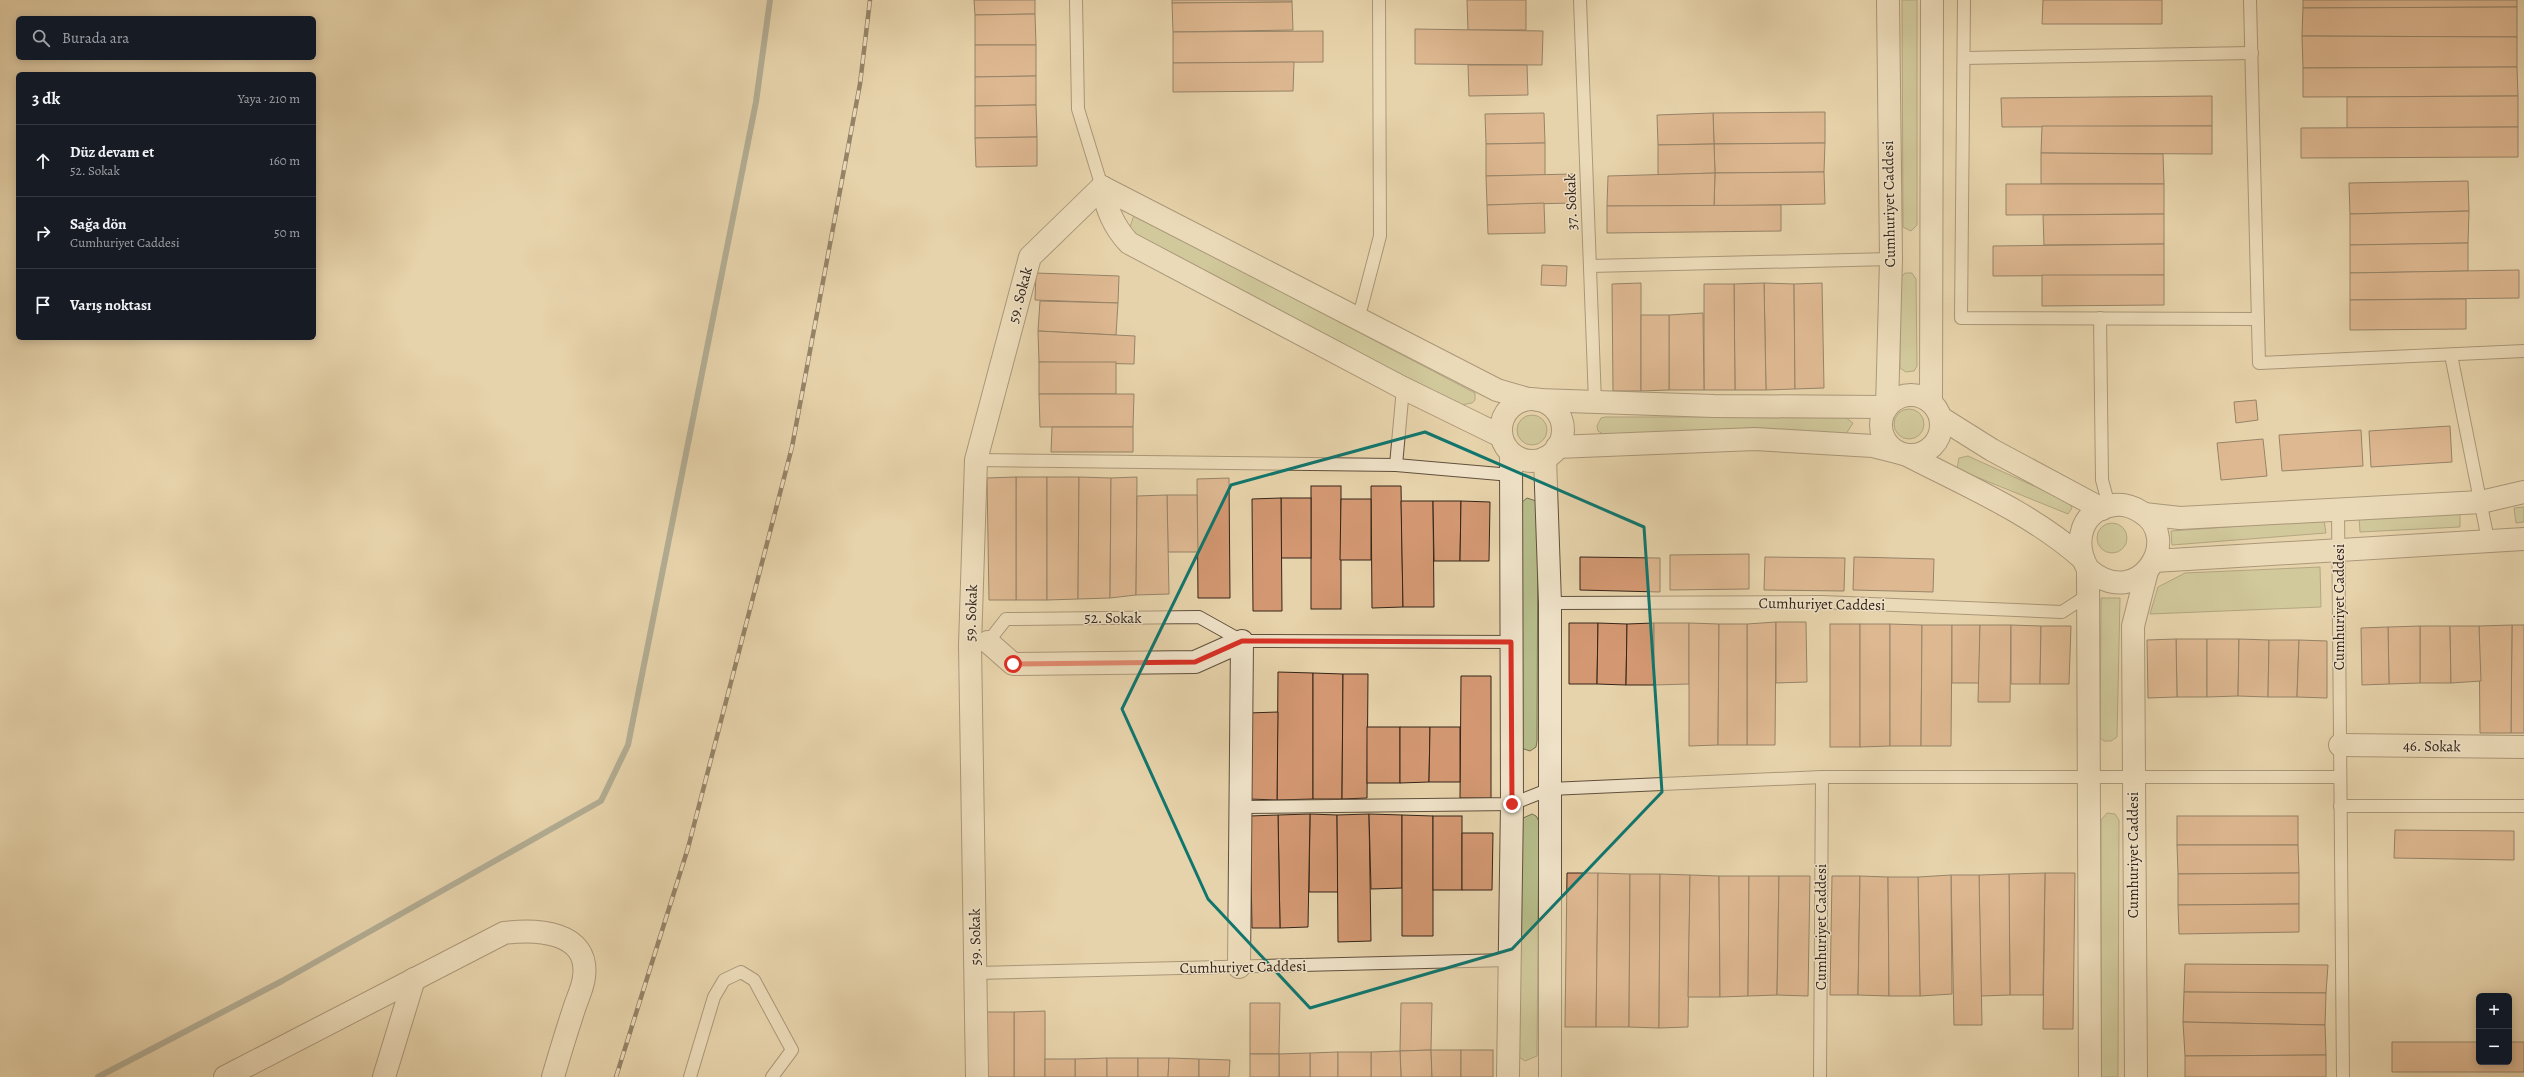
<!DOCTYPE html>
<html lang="tr">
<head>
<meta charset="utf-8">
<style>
  body { margin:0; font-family:Alegreya,serif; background:#20242c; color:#f1f3f6 }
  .controls { position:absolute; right:12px; bottom:12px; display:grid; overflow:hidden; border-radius:6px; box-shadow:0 2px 10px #0003 }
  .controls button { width:36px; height:36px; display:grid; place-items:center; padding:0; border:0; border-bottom:1px solid #363941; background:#171b24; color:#f1f3f6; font:20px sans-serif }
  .stop { position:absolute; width:12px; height:12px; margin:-9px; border:3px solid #d93025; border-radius:50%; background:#fff }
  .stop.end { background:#d93025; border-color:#fff; box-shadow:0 1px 4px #0008 }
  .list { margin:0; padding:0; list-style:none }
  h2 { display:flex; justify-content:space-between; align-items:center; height:52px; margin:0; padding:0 16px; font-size:17px }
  h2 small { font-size:13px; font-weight:400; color:#9ea1a6 }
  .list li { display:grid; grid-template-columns:26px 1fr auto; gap:12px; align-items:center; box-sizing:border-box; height:72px; padding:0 16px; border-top:1px solid #363941 }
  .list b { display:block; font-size:15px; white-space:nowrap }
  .list p { margin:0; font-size:13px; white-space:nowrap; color:#9ea1a6 }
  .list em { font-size:13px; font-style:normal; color:#9ea1a6 }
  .icon { flex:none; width:22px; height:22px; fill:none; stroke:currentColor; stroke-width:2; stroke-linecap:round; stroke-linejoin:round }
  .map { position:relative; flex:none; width:2524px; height:1077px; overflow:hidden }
  .search { position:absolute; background:#171b24; box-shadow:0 2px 10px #0003; left:16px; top:16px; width:300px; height:44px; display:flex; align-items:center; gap:10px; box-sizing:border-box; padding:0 14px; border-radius:6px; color:#9ea1a6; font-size:15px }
  .panel { position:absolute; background:#171b24; box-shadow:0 2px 10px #0003; left:16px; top:72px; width:300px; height:268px; border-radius:6px }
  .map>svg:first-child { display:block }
</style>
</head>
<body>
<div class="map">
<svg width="2524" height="1077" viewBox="0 0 2524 1077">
  <rect width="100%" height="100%" fill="#e7d3ab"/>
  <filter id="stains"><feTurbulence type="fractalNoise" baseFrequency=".005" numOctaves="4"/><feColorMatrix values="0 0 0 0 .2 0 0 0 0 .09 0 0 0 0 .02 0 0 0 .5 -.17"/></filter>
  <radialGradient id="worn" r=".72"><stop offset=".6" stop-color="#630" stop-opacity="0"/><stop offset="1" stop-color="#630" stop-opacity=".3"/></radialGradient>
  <g fill="#b5bc89" stroke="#747050">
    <polygon points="1902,0 1917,0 1917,225 1911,231 1903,227"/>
    <polygon points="1134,215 1475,393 1475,400 1472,403 1461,405 1184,263 1129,230"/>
    <polygon points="1905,273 1912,273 1916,279 1917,366 1914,371 1906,372 1900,368 1900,278"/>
    <circle cx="1909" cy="424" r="15"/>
    <circle cx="1532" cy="430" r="15"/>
    <polygon points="1605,417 1845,417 1853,423 1846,434 1603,434 1598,431 1597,426 1601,418"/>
    <polygon points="1968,456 2069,502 2072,508 2068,514 1957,469 1959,458"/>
    <polygon points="1527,498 1536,501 1538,506 1537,741 1536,747 1530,751 1521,748 1521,503"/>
    <polygon points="2524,507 2524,522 2516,523 2514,508"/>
    <polygon points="2460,512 2460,527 2360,532 2359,517"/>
    <polygon points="2324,520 2326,533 2172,545 2171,531"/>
    <circle cx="2112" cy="538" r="15"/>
    <polygon points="2320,567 2321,607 2150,614 2158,587 2185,573"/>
    <polygon points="2101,598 2120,598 2117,737 2111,741 2104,741 2100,738"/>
    <polygon points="2107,813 2115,814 2119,820 2118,1077 2101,1077 2101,820"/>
    <polygon points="1532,814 1536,816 1539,821 1537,1056 1525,1061 1519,1057 1521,819"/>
  </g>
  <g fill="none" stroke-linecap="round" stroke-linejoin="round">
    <polyline stroke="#717c74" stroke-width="6" points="98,1077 282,981 601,801 628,745 756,102 770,0"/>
  </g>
  <g fill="#d39872" stroke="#342418">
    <polygon points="974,0 1035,0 1035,14 975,15"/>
    <polygon points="1172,0 1292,0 1292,2 1172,3"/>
    <polygon points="1467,0 1526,0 1526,30 1468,30"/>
    <polygon points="2043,0 2162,0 2162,24 2042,24"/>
    <polygon points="2303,0 2517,0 2517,7 2303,8"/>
    <polygon points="1292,2 1293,30 1173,32 1172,3"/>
    <polygon points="2517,7 2517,37 2302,36 2303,8"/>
    <polygon points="1035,14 1036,45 975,45 975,15"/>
    <polygon points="1415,29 1543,31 1542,65 1415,64"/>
    <polygon points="1323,31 1323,62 1173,63 1173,32"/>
    <polygon points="2302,36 2517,37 2517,67 2303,68"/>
    <polygon points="975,45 1036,45 1036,76 975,77"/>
    <polygon points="1294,62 1293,91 1173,92 1173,63"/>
    <polygon points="1468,65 1527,65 1528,95 1469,96"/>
    <polygon points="2517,67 2518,96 2303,97 2303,68"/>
    <polygon points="1036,76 1036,105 975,106 975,77"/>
    <polygon points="2212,96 2212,126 2002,127 2001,98"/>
    <polygon points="2518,96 2518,127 2347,128 2347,97"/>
    <polygon points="1036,105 1037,137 975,138 975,106"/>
    <polygon points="1825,112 1825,143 1714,144 1713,113"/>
    <polygon points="1544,113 1545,143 1486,144 1485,114"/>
    <polygon points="1713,113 1714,144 1658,145 1657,115"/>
    <polygon points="2042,126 2212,126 2212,154 2041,153"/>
    <polygon points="2518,127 2518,157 2301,158 2301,128"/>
    <polygon points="1037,137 1037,166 976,167 975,138"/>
    <polygon points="1545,143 1545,175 1486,176 1486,144"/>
    <polygon points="1825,143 1824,172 1715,173 1714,144"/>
    <polygon points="1714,144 1715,173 1658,175 1658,145"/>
    <polygon points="2041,153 2163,154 2164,184 2041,184"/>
    <polygon points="1824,172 1825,204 1714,206 1715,173"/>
    <polygon points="1715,173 1714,206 1607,206 1608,176"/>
    <polygon points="1573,174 1573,203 1487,205 1486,176"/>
    <polygon points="2468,181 2469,211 2350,214 2349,183"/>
    <polygon points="2006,184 2164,184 2164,214 2006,215"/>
    <polygon points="1544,203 1545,233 1488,234 1487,205"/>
    <polygon points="1781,205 1781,231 1607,233 1607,206"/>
    <polygon points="2469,211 2468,243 2350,245 2350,214"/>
    <polygon points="2164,214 2164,244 2044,245 2043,215"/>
    <polygon points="2468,243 2468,271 2350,273 2350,245"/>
    <polygon points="2164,244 2164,275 1993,276 1993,246"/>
    <polygon points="1542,265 1567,266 1566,286 1541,285"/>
    <polygon points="2519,270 2519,298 2350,300 2350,273"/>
    <polygon points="1036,273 1119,276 1118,303 1035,300"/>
    <polygon points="2042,275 2164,275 2164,305 2042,306"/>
    <polygon points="1641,283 1641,391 1613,391 1612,284"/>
    <polygon points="1764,283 1794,284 1795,389 1766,390"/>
    <polygon points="1764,283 1766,390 1735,390 1734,284"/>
    <polygon points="1822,283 1824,388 1795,389 1794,284"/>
    <polygon points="1704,284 1734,284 1735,390 1704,390"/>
    <polygon points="2466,299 2466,329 2350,330 2350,300"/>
    <polygon points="1040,301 1118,303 1116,335 1038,331"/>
    <polygon points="1703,313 1704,390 1669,390 1669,315"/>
    <polygon points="1641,315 1669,315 1669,390 1641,391"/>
    <polygon points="1038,331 1135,336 1134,364 1039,362"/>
    <rect x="1039" y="362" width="77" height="32"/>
    <polygon points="1039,394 1134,394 1133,427 1040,427"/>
    <polygon points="2256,400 2258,420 2236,423 2234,402"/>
    <polygon points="2450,426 2452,462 2371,467 2369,431"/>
    <polygon points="1052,427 1133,427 1133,452 1051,452"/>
    <polygon points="2361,430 2363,466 2282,471 2279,435"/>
    <polygon points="2263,439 2267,476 2221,480 2217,443"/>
    <rect x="1016" y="477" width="31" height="123"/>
    <polygon points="1016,477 1016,600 989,600 987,478"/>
    <polygon points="1047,477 1079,477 1078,599 1047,600"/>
    <polygon points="1079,477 1111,478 1110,598 1078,599"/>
    <polygon points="1137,477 1136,595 1110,598 1111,478"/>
    <polygon points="1229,478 1230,598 1198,598 1197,479"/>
    <rect x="1311" y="486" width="30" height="123"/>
    <polygon points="1371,486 1401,486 1403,607 1372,608"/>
    <polygon points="1167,495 1197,495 1198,552 1168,552"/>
    <polygon points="1167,495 1169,594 1136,595 1137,496"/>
    <rect x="1281" y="498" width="30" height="60"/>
    <polygon points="1281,498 1282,611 1253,611 1252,499"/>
    <polygon points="1341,499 1371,499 1371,560 1340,560"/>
    <polygon points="1401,501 1433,501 1434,607 1403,607"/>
    <polygon points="1433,501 1461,501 1460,561 1434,561"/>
    <polygon points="1461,501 1490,502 1489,561 1460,561"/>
    <polygon points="1749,554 1749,589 1670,590 1670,555"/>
    <polygon points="1580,557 1660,558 1660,592 1580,590"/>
    <polygon points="1765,557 1845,558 1844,591 1764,590"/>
    <polygon points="1854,557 1934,559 1933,592 1853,590"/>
    <polygon points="1776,622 1775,745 1747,745 1747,624"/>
    <polygon points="1776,622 1806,622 1807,682 1776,683"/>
    <polygon points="1569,623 1598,623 1597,684 1569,684"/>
    <polygon points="1598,623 1627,624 1626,685 1597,684"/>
    <polygon points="1654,623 1654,685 1626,685 1627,624"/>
    <polygon points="1654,623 1689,623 1689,684 1654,685"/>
    <polygon points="1689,623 1719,624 1718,745 1689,746"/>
    <polygon points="1719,624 1747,624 1747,745 1718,745"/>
    <rect x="1830" y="624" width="30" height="123"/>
    <polygon points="1860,624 1890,624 1890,746 1860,747"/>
    <polygon points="1890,624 1922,625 1921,746 1890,746"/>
    <polygon points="1922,625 1952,625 1951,746 1921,746"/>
    <polygon points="1952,625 1980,625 1979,683 1952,683"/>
    <polygon points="1980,625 2011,625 2010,702 1978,702"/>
    <polygon points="2011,625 2041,626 2040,684 2011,684"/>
    <polygon points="2512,625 2524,625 2524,733 2511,733"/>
    <polygon points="2512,625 2511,733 2480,733 2479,626"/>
    <polygon points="2041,626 2071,626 2069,684 2040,684"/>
    <polygon points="2420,626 2450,626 2451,683 2420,683"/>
    <polygon points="2420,626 2420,683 2389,684 2388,627"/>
    <polygon points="2450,626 2479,626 2481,681 2451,683"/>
    <polygon points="2388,627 2389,684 2362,685 2361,628"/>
    <polygon points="2176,639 2207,639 2207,697 2177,697"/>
    <polygon points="2176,639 2177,697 2148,698 2147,640"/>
    <polygon points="2207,639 2239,639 2238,696 2207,697"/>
    <polygon points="2239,639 2269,640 2268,697 2238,696"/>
    <polygon points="2269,640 2299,640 2297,697 2268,697"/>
    <polygon points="2299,640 2327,641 2327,698 2297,697"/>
    <polygon points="1278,672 1313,673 1313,799 1277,800"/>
    <polygon points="1313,673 1343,674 1342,799 1313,799"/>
    <polygon points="1343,674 1368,674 1367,798 1342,799"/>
    <polygon points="1461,676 1491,676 1491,798 1460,798"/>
    <polygon points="1278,712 1277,800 1249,799 1248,713"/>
    <rect x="1367" y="727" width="33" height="56"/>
    <polygon points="1400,727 1430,727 1429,782 1400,783"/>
    <polygon points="1430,727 1460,727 1460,782 1429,782"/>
    <polygon points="1310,814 1337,815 1338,892 1309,892"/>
    <polygon points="1310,814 1308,927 1280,928 1278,815"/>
    <polygon points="1369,814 1371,941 1338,942 1337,815"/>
    <polygon points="1369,814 1402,815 1402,888 1371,889"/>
    <polygon points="1278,815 1280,928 1252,928 1250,816"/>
    <polygon points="1402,815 1433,816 1433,936 1402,936"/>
    <rect x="1433" y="816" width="29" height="74"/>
    <rect x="2177" y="816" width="121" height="29"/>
    <polygon points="2395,830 2514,831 2514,860 2394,858"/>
    <polygon points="1462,833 1493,833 1492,890 1462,890"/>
    <polygon points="2177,845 2298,845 2299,873 2178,874"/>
    <polygon points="1567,873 1598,873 1596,1027 1565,1027"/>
    <polygon points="1598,873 1630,874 1629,1027 1596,1027"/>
    <polygon points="2045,873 2075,873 2073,1029 2043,1029"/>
    <polygon points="2045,873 2043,995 2010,995 2009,874"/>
    <polygon points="2299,873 2299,904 2178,905 2178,874"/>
    <polygon points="1630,874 1660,874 1659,1028 1629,1027"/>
    <polygon points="1660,874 1690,875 1688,1027 1659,1028"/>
    <polygon points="2009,874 2010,995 1981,996 1979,875"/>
    <polygon points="1690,875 1719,876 1720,997 1688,997"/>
    <polygon points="1951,875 1979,875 1982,1025 1954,1025"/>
    <polygon points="1951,875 1952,994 1920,996 1918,877"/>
    <polygon points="1719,876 1749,876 1748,996 1720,997"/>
    <polygon points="1749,876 1779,876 1777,995 1748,996"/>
    <polygon points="1779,876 1810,876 1808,996 1777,995"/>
    <polygon points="1832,876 1860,876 1858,995 1830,995"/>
    <polygon points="1860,876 1888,877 1889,996 1858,995"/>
    <polygon points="1888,877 1918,877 1920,996 1889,996"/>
    <polygon points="2299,904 2299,932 2179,934 2178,905"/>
    <polygon points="2185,964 2328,965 2326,993 2184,992"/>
    <polygon points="2184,992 2326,993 2325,1025 2183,1022"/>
    <polygon points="1250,1003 1280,1003 1279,1054 1250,1054"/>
    <polygon points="1401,1003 1432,1003 1431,1050 1400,1051"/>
    <polygon points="1045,1011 1045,1077 1014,1077 1014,1012"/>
    <rect x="986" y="1012" width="28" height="65"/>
    <polygon points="2183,1022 2325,1025 2326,1055 2185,1056"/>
    <polygon points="2392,1042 2479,1042 2479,1062 2509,1062 2509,1042 2524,1042 2524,1072 2392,1072"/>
    <polygon points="1431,1050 1432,1077 1401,1077 1400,1051"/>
    <polygon points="1431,1050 1461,1050 1461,1077 1432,1077"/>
    <rect x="1461" y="1050" width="32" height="27"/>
    <polygon points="1400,1051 1401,1077 1371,1077 1371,1052"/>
    <polygon points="1338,1052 1338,1077 1310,1077 1310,1053"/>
    <rect x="1338" y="1052" width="33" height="25"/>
    <polygon points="1310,1053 1310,1077 1279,1077 1279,1054"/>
    <rect x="1250" y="1054" width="29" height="23"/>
    <polygon points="2326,1055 2326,1077 2185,1077 2185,1056"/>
    <polygon points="1107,1058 1107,1077 1075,1077 1075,1059"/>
    <rect x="1107" y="1058" width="31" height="19"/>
    <polygon points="1138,1058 1169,1058 1168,1077 1138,1077"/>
    <polygon points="1169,1058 1199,1059 1199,1077 1168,1077"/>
    <rect x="1045" y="1059" width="30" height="18"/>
    <polygon points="1199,1059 1230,1060 1229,1077 1199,1077"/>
  </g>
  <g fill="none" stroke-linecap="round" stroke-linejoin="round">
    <defs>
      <g id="lane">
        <polyline points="1076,0 1078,109 1102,187"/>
        <polyline points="1580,0 1595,402"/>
        <polyline points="1964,0 1961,318 2258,319"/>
        <polyline points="2250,0 2259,363 2524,351"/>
        <polyline points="1964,58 2252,53"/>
        <polyline points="1590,266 1891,259"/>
        <polyline points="2100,318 2102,480 2109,506"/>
        <polyline points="1358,320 1380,236 1379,0"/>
        <polyline points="2451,355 2488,540"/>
        <polyline points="976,460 1396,465 1511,475"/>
        <polyline points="1396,465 1403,388"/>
        <polyline points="2338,509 2343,1077"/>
        <polyline points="1550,603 1822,602 2062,612 2088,595"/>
        <polyline points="984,643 988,642 1006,619 1199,617 1242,641 1511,642"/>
        <polyline points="2340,806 2524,806"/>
        <polyline points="1241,807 1512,804 1550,789 1822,777 2340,777"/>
        <polyline points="976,973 1509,960"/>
        <polyline points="690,1077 714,997 724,980 741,972 754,980 792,1050 772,1077"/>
        <polyline points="1820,1077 1822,777"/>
      </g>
      <g id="street">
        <path d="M1102,187C1107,209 1113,226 1129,243L1403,388L1501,436"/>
        <polyline points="1102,187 1497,390 1528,399"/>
        <circle cx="1911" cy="425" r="30"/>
        <circle cx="1532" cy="430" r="31"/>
        <polyline points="1538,400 1714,406 1887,407 1891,259 1888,0"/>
        <polyline points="1931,402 1932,0"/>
        <polyline points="1941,418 1992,450 2102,509"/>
        <polyline points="1557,447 1755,439 1873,446 1897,452"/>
        <path d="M1907,455C1967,486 2031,513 2082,558"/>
        <polyline points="1545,458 1550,603 1550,1077"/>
        <polyline points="2144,514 2180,518 2481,502 2524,492"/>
        <polyline points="2154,561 2524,539"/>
        <path d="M2088,569C2139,613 2184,538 2141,512C2133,507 2125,504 2115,505C2080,509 2073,543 2088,569L2090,1077"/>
        <polyline points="988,642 1013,664 1195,662 1242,641 1239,967"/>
        <polyline points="2340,745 2524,747"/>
        <path d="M225,1077L504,933C534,929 590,930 584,977C583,987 578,997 575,1006C567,1030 560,1053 553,1077"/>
        <polyline points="384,1077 414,979"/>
        <polyline points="977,1077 970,645 976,460 1030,257 1102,187"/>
        <polyline points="1508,1077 1512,804 1511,454"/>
        <polyline points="2136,1077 2133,626 2147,571"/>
      </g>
    </defs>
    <use href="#lane" stroke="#61503d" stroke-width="14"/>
    <use href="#street" stroke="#61503d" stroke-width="24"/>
    <use href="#lane" stroke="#efe2c8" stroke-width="12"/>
    <use href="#street" stroke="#efe2c8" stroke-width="22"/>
    <defs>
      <polyline id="rail" points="616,1077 688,848 792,447 860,84 870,0"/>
    </defs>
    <use href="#rail" stroke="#342418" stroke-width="4.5"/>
    <use href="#rail" stroke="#efe2c8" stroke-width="3" stroke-dasharray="9" stroke-linecap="butt"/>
  </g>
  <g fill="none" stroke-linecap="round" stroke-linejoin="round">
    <polyline stroke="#d93025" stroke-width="5" points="1013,664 1195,662 1242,641 1511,642 1512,804"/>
  </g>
  <path d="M0 0H2524V1077H0ZM1425,432L1644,527L1662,792L1512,949L1310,1008L1208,899L1122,709L1231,485Z" fill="#e7d3ab" fill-opacity=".55" fill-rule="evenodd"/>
  <path fill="none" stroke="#0f766e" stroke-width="3" stroke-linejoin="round" d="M1425,432L1644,527L1662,792L1512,949L1310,1008L1208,899L1122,709L1231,485Z"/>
  <g text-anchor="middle" stroke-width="3" stroke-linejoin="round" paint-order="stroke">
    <g font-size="15" fill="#342418" stroke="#efe2c8">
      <text transform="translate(1571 202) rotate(-92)" y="5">37. Sokak</text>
      <text transform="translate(1889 204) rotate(-91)" y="5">Cumhuriyet Caddesi</text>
      <text transform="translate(1020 295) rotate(-75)" y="5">59. Sokak</text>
      <text transform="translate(1822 604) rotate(1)" y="5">Cumhuriyet Caddesi</text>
      <text transform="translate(2339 607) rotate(-90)" y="5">Cumhuriyet Caddesi</text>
      <text transform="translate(971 613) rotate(-88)" y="5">59. Sokak</text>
      <text x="1113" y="623">52. Sokak</text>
      <text transform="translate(2432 746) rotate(1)" y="5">46. Sokak</text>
      <text transform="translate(2133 855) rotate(-90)" y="5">Cumhuriyet Caddesi</text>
      <text transform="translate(1821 927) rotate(-90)" y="5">Cumhuriyet Caddesi</text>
      <text transform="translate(975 937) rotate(-91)" y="5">59. Sokak</text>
      <text transform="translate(1243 967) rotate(-1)" y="5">Cumhuriyet Caddesi</text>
    </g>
  </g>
  <rect width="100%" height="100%" filter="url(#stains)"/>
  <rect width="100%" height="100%" fill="url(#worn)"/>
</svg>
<div class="controls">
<button>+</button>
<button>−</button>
</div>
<div class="stop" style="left:1013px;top:664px"></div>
<div class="stop end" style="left:1512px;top:804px"></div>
<div class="search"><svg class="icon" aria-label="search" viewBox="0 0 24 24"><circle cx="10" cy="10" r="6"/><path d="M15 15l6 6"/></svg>Burada ara</div>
<section class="panel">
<h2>3 dk<small>Yaya · 210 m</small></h2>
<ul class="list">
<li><svg class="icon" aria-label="ahead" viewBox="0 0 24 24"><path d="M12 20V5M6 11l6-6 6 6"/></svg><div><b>Düz devam et</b><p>52. Sokak</p></div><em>160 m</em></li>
<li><svg class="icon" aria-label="right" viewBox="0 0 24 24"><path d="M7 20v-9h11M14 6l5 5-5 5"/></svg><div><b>Sağa dön</b><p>Cumhuriyet Caddesi</p></div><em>50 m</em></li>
<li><svg class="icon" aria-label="arrive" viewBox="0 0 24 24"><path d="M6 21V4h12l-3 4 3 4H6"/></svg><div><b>Varış noktası</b></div></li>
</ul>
</section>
</div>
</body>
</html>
